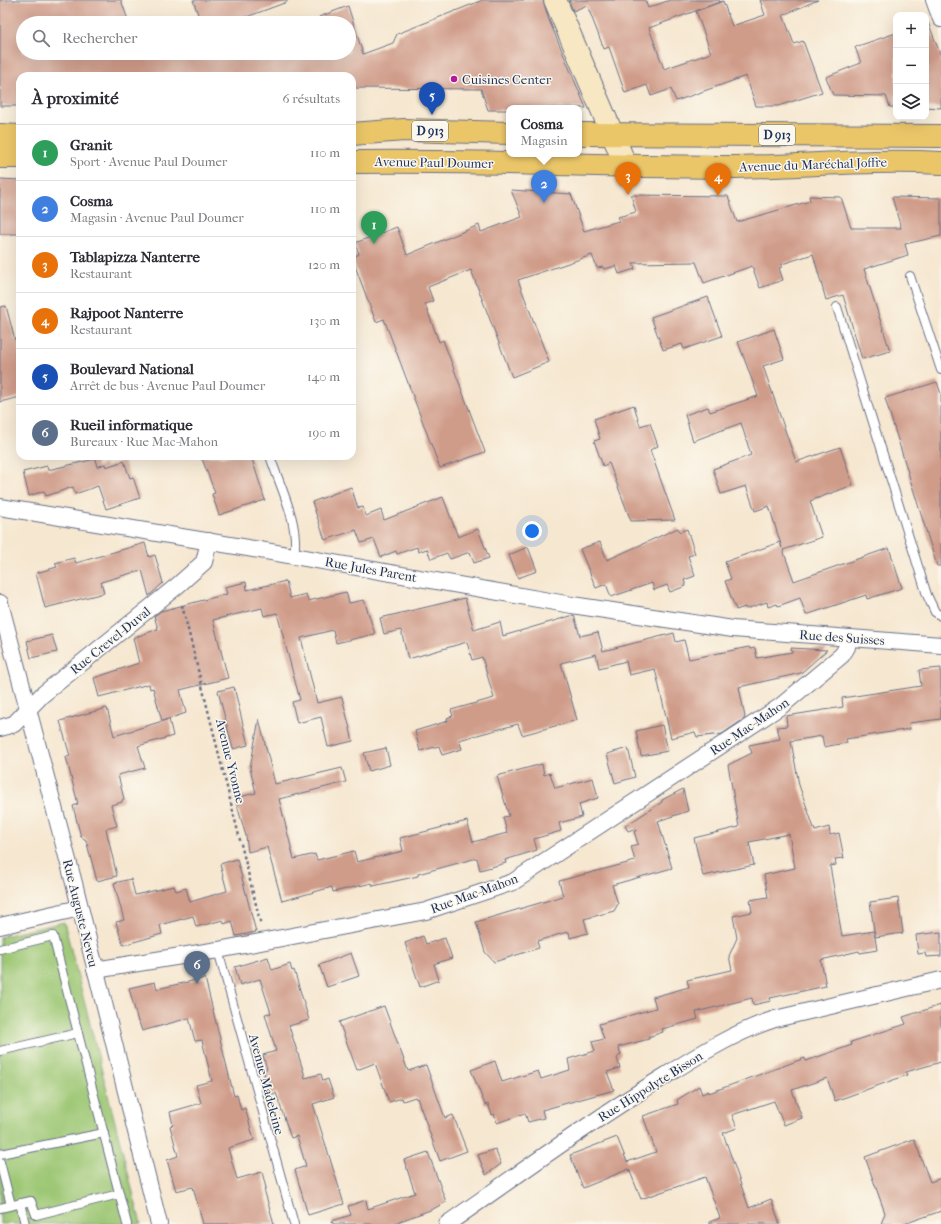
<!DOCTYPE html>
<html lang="fr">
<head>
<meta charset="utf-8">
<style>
  body { margin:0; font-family:"IM FELL French Canon",serif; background:#f2f2f3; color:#2b2b33 }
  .controls { position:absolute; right:12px; top:12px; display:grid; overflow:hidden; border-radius:8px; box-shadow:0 4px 16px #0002 }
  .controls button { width:36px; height:36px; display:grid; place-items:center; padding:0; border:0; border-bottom:1px solid #e1e1e2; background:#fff; color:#2b2b33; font:20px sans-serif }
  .you { position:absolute; left:532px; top:531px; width:14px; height:14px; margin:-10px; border:3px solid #fff; border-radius:50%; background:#1a73e8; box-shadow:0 0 0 6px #1a73e833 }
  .badge { display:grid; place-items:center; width:26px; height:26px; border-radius:50%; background:#ea580c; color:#fff; font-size:13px; font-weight:700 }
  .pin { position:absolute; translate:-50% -33px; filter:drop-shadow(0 1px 2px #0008) }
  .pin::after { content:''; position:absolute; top:21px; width:14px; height:12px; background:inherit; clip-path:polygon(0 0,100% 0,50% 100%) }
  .popup { position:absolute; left:506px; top:105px; width:76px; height:52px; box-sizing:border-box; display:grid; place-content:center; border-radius:8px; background:#fff; filter:drop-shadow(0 1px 3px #0005); font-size:13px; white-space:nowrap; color:#7c7c81 }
  .popup b { font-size:15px; color:#2b2b33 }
  .popup::after { content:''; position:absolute; left:50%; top:100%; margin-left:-8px; border:8px solid transparent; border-top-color:#fff }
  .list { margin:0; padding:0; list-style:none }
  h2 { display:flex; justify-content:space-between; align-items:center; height:52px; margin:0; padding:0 16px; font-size:17px }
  h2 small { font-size:13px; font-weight:400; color:#7c7c81 }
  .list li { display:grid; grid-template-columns:26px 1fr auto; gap:12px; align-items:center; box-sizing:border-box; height:56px; padding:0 16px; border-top:1px solid #e1e1e2 }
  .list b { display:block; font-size:15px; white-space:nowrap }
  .list p { margin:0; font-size:13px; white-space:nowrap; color:#7c7c81 }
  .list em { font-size:13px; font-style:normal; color:#7c7c81 }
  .icon { flex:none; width:22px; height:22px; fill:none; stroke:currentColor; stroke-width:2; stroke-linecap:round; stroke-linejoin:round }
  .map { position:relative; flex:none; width:941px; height:1224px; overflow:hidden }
  .search { position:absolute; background:#fff; box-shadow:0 4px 16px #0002; left:16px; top:16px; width:340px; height:44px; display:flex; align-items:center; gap:10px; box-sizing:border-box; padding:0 14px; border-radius:22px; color:#7c7c81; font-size:15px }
  .panel { position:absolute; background:#fff; box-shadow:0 4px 16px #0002; left:16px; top:72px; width:340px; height:388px; border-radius:12px }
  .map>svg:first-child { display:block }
</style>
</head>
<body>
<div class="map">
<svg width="941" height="1224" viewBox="0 0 941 1224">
  <rect width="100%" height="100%" fill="#fbf7ec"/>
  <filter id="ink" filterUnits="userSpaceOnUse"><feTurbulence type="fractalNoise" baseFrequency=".025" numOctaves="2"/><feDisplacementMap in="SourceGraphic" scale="8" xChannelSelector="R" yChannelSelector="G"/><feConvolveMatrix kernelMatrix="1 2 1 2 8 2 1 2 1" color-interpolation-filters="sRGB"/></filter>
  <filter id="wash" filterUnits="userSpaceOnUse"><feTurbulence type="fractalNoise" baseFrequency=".012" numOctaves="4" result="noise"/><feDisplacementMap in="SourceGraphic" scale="16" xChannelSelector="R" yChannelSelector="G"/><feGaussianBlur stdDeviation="0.9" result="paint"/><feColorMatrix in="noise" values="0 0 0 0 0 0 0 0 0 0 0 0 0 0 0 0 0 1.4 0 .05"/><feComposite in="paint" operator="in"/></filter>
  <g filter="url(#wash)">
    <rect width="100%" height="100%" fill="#f6e7d0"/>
    <polygon fill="#9dc774" stroke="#5c7b69" points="64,922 141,1224 0,1224 0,937"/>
    <g id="blocks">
      <g fill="#d09c8a">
        <polygon points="0,0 121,0 129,23 23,23 23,53 253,53 253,55 333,56 332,53 349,53 349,23 321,23 319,17 348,6 363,54 393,43 397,34 483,0 543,0 549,20 586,108 509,108 509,110 488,110 481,89 352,88 352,76 20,76 20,106 0,106"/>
        <polygon points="193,0 287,0 287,2 241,19 242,23 201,23"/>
        <polygon points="569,0 645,0 648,8 670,0 719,0 720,2 649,28 664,69 711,53 696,11 723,1 732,26 765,15 760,0 818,0 783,15 794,44 803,41 822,92 778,106 756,106 746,76 676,101 671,89 651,96 647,85 625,93 609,47 604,49 587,5 573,11"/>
        <polygon points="928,22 941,56 941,108 926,107 926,23"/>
        <polygon points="896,33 896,107 890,107 886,96 833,95 826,77 861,63 855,47"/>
        <polygon points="0,179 20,180 20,234 0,234"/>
        <polygon points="511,190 571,194 584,231 619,221 618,217 636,212 631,195 728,196 737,222 810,201 809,196 841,197 851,228 901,228 892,197 941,198 941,236 905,244 908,255 864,269 890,351 862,359 843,295 826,300 813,254 782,264 782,267 779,268 783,280 760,288 752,266 704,283 696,262 633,263 635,269 619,274 616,266 604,269 603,267 597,268 592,255 518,280 549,362 512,377 471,270 428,287 433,301 425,304 439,342 443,340 485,452 440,468 384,319 376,322 352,258 359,254 355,243 397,227 407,255 479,225 481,232 522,217"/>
        <polygon points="708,297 722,336 684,349 682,344 663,350 651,317"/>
        <polygon points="6,306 15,340 20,339 20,397 0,402 0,307"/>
        <polygon points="774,329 784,359 763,366 796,462 840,447 853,485 810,501 822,537 783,550 794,581 889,548 902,588 867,599 866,595 806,615 800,598 778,606 777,604 768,607 767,602 746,609 745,607 736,610 725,581 731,579 725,562 780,542 782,548 769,506 755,511 746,486 721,494 713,469 751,455 741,423 693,441 685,415 708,407 710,412 758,396 738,342"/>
        <polygon points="937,382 941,394 941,566 937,566 885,398"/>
        <polygon points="634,405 640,426 650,423 658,446 650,450 675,520 631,521 609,463 603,466 594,441 600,439 594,419"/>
        <polygon points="201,456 251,456 265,500 219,515 212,494 215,493"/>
        <polygon points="95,459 97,467 105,464 106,467 124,461 130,478 133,477 140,498 106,509 98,486 75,494 73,487 46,496 44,491 29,496 23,472 47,466 48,470"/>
        <polygon points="351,487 358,508 363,507 366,516 381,510 384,520 443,497 458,537 478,529 489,558 474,563 470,552 450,559 447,553 431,559 427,549 418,552 417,547 397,554 396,551 381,557 374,539 361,543 356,530 325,540 312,502"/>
        <polygon points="678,528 680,532 687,529 695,554 688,556 695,576 684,580 686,586 670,592 667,585 654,590 652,583 611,597 606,584 596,588 580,549 600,542 607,560"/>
        <polygon points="145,543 149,557 155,555 163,583 149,596 142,570 101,582 104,593 45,608 36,573 57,567 55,563 74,558 76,563"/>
        <polygon points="528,547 537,571 518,578 509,555"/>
        <polygon points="286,581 290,598 306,594 308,601 346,592 349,603 364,600 375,634 336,643 333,630 301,638 317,703 342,697 353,741 328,747 321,717 297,723 292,702 300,700 277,613 264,616 262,608 213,620 228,678 180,690 186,713 162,721 153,688 150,689 149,684 99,697 94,678 139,663 133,638 158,629 154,616 161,611 227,594 225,587 246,582 247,590"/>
        <polygon points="465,598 474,630 500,622 503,636 574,615 580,636 598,632 603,651 674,633 676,642 684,640 689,659 749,647 750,649 755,648 757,658 792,652 791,648 827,650 801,673 739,687 745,717 744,719 722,734 697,737 695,732 671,738 655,669 629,675 626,661 599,668 596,654 561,663 577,720 522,735 518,724 459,740 462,749 442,755 439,746 420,751 415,731 448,721 447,718 453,716 451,710 494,698 488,678 482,657 472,660 467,642 408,659 401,630 384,634 380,618"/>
        <polygon points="52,635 57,652 31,658 27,641"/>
        <polygon points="941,668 941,719 909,723 910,729 846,739 847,743 834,745 824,747 822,736 791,741 799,785 815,831 829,827 830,835 839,833 844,858 835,859 836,865 830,866 842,936 874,931 877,950 860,953 859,951 821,960 826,986 770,998 771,1001 753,1005 752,998 696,1012 698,1019 662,1029 663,1032 648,1037 649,1039 618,1047 621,1054 617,1058 620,1068 607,1072 614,1090 542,1110 544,1118 528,1122 525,1113 497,1123 494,1114 492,1115 488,1104 485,1105 471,1070 495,1061 502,1082 538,1071 541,1079 570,1070 568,1059 595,1051 592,1042 604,1039 599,1024 656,1008 653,997 689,987 687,980 732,970 729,956 737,938 733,916 752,912 750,900 768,897 764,875 795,868 789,834 749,842 754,865 703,876 694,838 739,827 728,765 752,753 749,745 780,739 777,727 787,726 786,716 843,707 842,698 921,686 919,670"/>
        <polygon points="234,687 248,745 233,749 218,691"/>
        <polygon points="107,708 114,736 169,719 173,736 138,746 145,768 118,775 124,799 122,800 122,802 111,805 117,826 106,829 117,876 97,881 86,840 81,837 73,806 78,804 66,757 70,756 60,721"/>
        <polygon points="259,719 275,784 342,768 346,782 279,799 294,859 315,854 317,860 354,851 357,862 403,851 400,838 467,821 473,842 507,833 503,817 509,816 497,776 542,764 544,775 550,773 555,788 593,778 598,798 579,804 582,817 559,823 561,831 534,839 537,850 505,860 506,863 480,870 477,858 418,874 418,876 373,886 372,883 333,892 332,887 282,901 267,847 248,852 246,836 235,798 256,793 250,768"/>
        <polygon points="662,725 668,751 641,756 636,731"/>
        <polygon points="386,748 390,765 369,771 364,753"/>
        <polygon points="628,748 635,777 615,783 607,754"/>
        <polygon points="683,789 688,811 658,821 672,868 612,885 618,904 614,911 584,919 588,933 570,938 569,932 567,932 537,941 539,948 494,962 485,952 476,922 563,896 559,881 635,861 631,846 638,844 634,831 636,831 636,828 628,831 625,826 662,802 662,800"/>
        <polygon points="237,859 256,932 236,936 232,921 224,924 223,920 196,927 193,916 160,925 162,934 123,945 116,922 124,920 114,883 131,879 135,895 174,886 176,891 186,888 190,902 227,891 220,864"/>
        <polygon points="898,898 903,933 875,937 870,902"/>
        <polygon points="941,932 941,956 926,957 925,953 918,954 916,935"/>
        <polygon points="423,936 426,944 445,938 452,958 434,964 439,980 420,987 405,943"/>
        <polygon points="351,953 359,976 327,987 319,965"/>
        <polygon points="268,957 272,970 290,964 292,971 294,970 309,1020 289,1026 304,1073 305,1078 321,1074 323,1081 328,1079 334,1097 313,1104 344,1204 308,1215 295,1170 306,1166 297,1136 291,1138 276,1093 270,1095 263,1070 267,1069 263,1055 276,1051 265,1014 271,1013 260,979 240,985 235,967"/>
        <polygon points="205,978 234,1096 237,1095 241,1110 245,1108 254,1140 228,1148 237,1179 262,1172 266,1188 264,1189 274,1224 203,1224 193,1187 176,1191 167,1160 178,1156 170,1126 173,1125 170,1112 201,1103 196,1085 212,1081 202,1040 195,1041 189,1018 142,1031 139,1022 138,1022 129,988 155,982 157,989"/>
        <polygon points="941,1005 941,1062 906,1072 907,1075 835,1101 827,1078 792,1090 802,1118 784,1125 774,1101 732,1115 737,1128 723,1133 749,1208 771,1199 780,1224 709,1224 709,1222 720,1218 705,1177 641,1199 629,1169 583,1188 570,1155 617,1137 627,1162 656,1152 643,1116 678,1104 677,1100 699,1086 702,1094 709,1091 709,1093 805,1058 806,1061 852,1045 851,1042 906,1024 903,1017"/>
        <polygon points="384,1006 408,1071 426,1065 445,1118 453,1115 467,1151 440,1161 417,1098 416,1099 415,1097 403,1101 402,1098 389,1102 375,1063 357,1070 339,1022"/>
        <polygon points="914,1139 930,1182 941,1178 941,1211 904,1224 881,1224 885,1213 865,1157"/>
        <polygon points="495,1149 501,1164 486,1175 478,1155"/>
        <polygon points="428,1152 446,1202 433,1209 392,1224 333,1224 332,1221 351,1215 348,1206 366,1200 368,1209 415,1193 404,1160"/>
      </g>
    </g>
  </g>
  <g filter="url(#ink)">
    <use href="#blocks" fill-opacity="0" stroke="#686f86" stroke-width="1"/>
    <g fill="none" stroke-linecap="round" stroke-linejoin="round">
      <defs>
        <g id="lane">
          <polyline points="910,276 941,370"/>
          <polyline points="837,307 927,595 935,612 941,616"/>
          <path d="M270,456C280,487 300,523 294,556"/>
          <polyline points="0,949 53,936 127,1224"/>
          <polyline points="218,950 294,1224"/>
          <polyline points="0,1051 78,1033"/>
          <polyline points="0,1154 104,1133"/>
          <polyline points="0,1162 11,1205"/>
          <polyline points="20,1203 25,1224"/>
          <polyline points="0,1208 31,1201 36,1215 119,1194"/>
        </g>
        <g id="street">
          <polyline points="934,0 941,19"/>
          <polyline points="0,507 242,547 572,605 733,629 941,645"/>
          <polyline points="0,603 74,883 159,1224"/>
          <polyline points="0,728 14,724 42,695 177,586 204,562 209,541"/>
          <polyline points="0,926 80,908"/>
          <polyline points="95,970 218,950 426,911 513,882 781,706 842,655 847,647 848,638"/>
          <path d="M447,1224C519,1174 590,1122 665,1076C700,1054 735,1032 775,1019L941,980"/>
        </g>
        <polyline id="secondary" points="555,0 626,166"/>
        <g id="primary">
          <polyline points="352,134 404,130 509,133"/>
          <polyline points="579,134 941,136"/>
          <polyline points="0,135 20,136"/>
          <polyline points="0,157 20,157"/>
          <path d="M352,162C480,160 608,167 736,167C804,166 872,159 941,163"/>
        </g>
      </defs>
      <use href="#lane" stroke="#686f86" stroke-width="10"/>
      <use href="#street" stroke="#686f86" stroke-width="18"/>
      <use href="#secondary" stroke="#686f86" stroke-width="24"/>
      <use href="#primary" stroke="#686f86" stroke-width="24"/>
      <polyline stroke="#686f86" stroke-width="2.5" stroke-dasharray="3 3" stroke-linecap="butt" points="182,605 261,925"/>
      <use href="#lane" stroke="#fff" stroke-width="8"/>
      <use href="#street" stroke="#fff" stroke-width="16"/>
      <use href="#secondary" stroke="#f7e8c3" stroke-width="22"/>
      <use href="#primary" stroke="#ebc669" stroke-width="22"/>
    </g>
  </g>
  <circle fill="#b5179e" stroke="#fbf7ec" stroke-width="1.5" cx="454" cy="79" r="4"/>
  <g text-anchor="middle" stroke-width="3" stroke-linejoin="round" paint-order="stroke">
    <g fill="#fbf7ec" stroke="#5e6b89" stroke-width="1">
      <rect x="412" y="121" width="36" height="20" rx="3"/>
      <rect x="759" y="125" width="36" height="20" rx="3"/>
    </g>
    <g font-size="12" font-weight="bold" fill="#1b2f5e">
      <text x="430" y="135">D 913</text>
      <text x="777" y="139">D 913</text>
    </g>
    <g font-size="13" fill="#1b2f5e" stroke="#fbf7ec" text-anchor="start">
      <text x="462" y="84">Cuisines Center</text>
    </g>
    <g font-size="13" fill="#1b2f5e" stroke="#fbf7ec">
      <text transform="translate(434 162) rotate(1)" y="5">Avenue Paul Doumer</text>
      <text transform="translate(813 164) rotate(-2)" y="5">Avenue du Maréchal Joffre</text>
      <text transform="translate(371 569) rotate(10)" y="5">Rue Jules Parent</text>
      <text transform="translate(842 637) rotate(4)" y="5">Rue des Suisses</text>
      <text transform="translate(110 640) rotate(-39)" y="5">Rue Crevel-Duval</text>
      <text transform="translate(749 726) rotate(-34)" y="5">Rue Mac-Mahon</text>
      <text transform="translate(231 761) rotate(76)" y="5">Avenue Yvonne</text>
      <text transform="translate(474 893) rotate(-20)" y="5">Rue Mac-Mahon</text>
      <text transform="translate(81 913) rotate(76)" y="5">Rue Auguste Neveu</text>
      <text transform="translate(267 1084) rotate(75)" y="5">Avenue Madeleine</text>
      <text transform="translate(650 1086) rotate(-32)" y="5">Rue Hippolyte Bisson</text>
    </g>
  </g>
</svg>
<div class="controls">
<button>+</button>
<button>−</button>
<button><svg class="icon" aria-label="layers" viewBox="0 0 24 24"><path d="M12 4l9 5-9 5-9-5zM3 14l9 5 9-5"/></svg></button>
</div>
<div class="you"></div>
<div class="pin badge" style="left:374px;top:244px;background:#2e9e5b">1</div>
<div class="pin badge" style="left:544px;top:203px;background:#3f7fe0">2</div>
<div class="popup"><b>Cosma</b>Magasin</div>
<div class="pin badge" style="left:628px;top:195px;background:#e8710a">3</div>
<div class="pin badge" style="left:718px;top:196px;background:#e8710a">4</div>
<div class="pin badge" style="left:432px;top:115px;background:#1a4fb4">5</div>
<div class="pin badge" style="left:197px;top:984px;background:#5c6f8a">6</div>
<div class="search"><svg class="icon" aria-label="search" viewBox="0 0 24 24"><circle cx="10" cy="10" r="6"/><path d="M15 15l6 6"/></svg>Rechercher</div>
<section class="panel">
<h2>À proximité<small>6 résultats</small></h2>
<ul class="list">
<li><span class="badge" style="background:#2e9e5b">1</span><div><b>Granit</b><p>Sport · Avenue Paul Doumer</p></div><em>110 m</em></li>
<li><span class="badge" style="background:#3f7fe0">2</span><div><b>Cosma</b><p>Magasin · Avenue Paul Doumer</p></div><em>110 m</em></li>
<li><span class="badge" style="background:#e8710a">3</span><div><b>Tablapizza Nanterre</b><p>Restaurant</p></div><em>120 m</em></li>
<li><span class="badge" style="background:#e8710a">4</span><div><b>Rajpoot Nanterre</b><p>Restaurant</p></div><em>130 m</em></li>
<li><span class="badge" style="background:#1a4fb4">5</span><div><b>Boulevard National</b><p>Arrêt de bus · Avenue Paul Doumer</p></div><em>140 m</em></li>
<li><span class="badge" style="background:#5c6f8a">6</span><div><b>Rueil informatique</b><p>Bureaux · Rue Mac-Mahon</p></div><em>190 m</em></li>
</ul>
</section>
</div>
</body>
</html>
